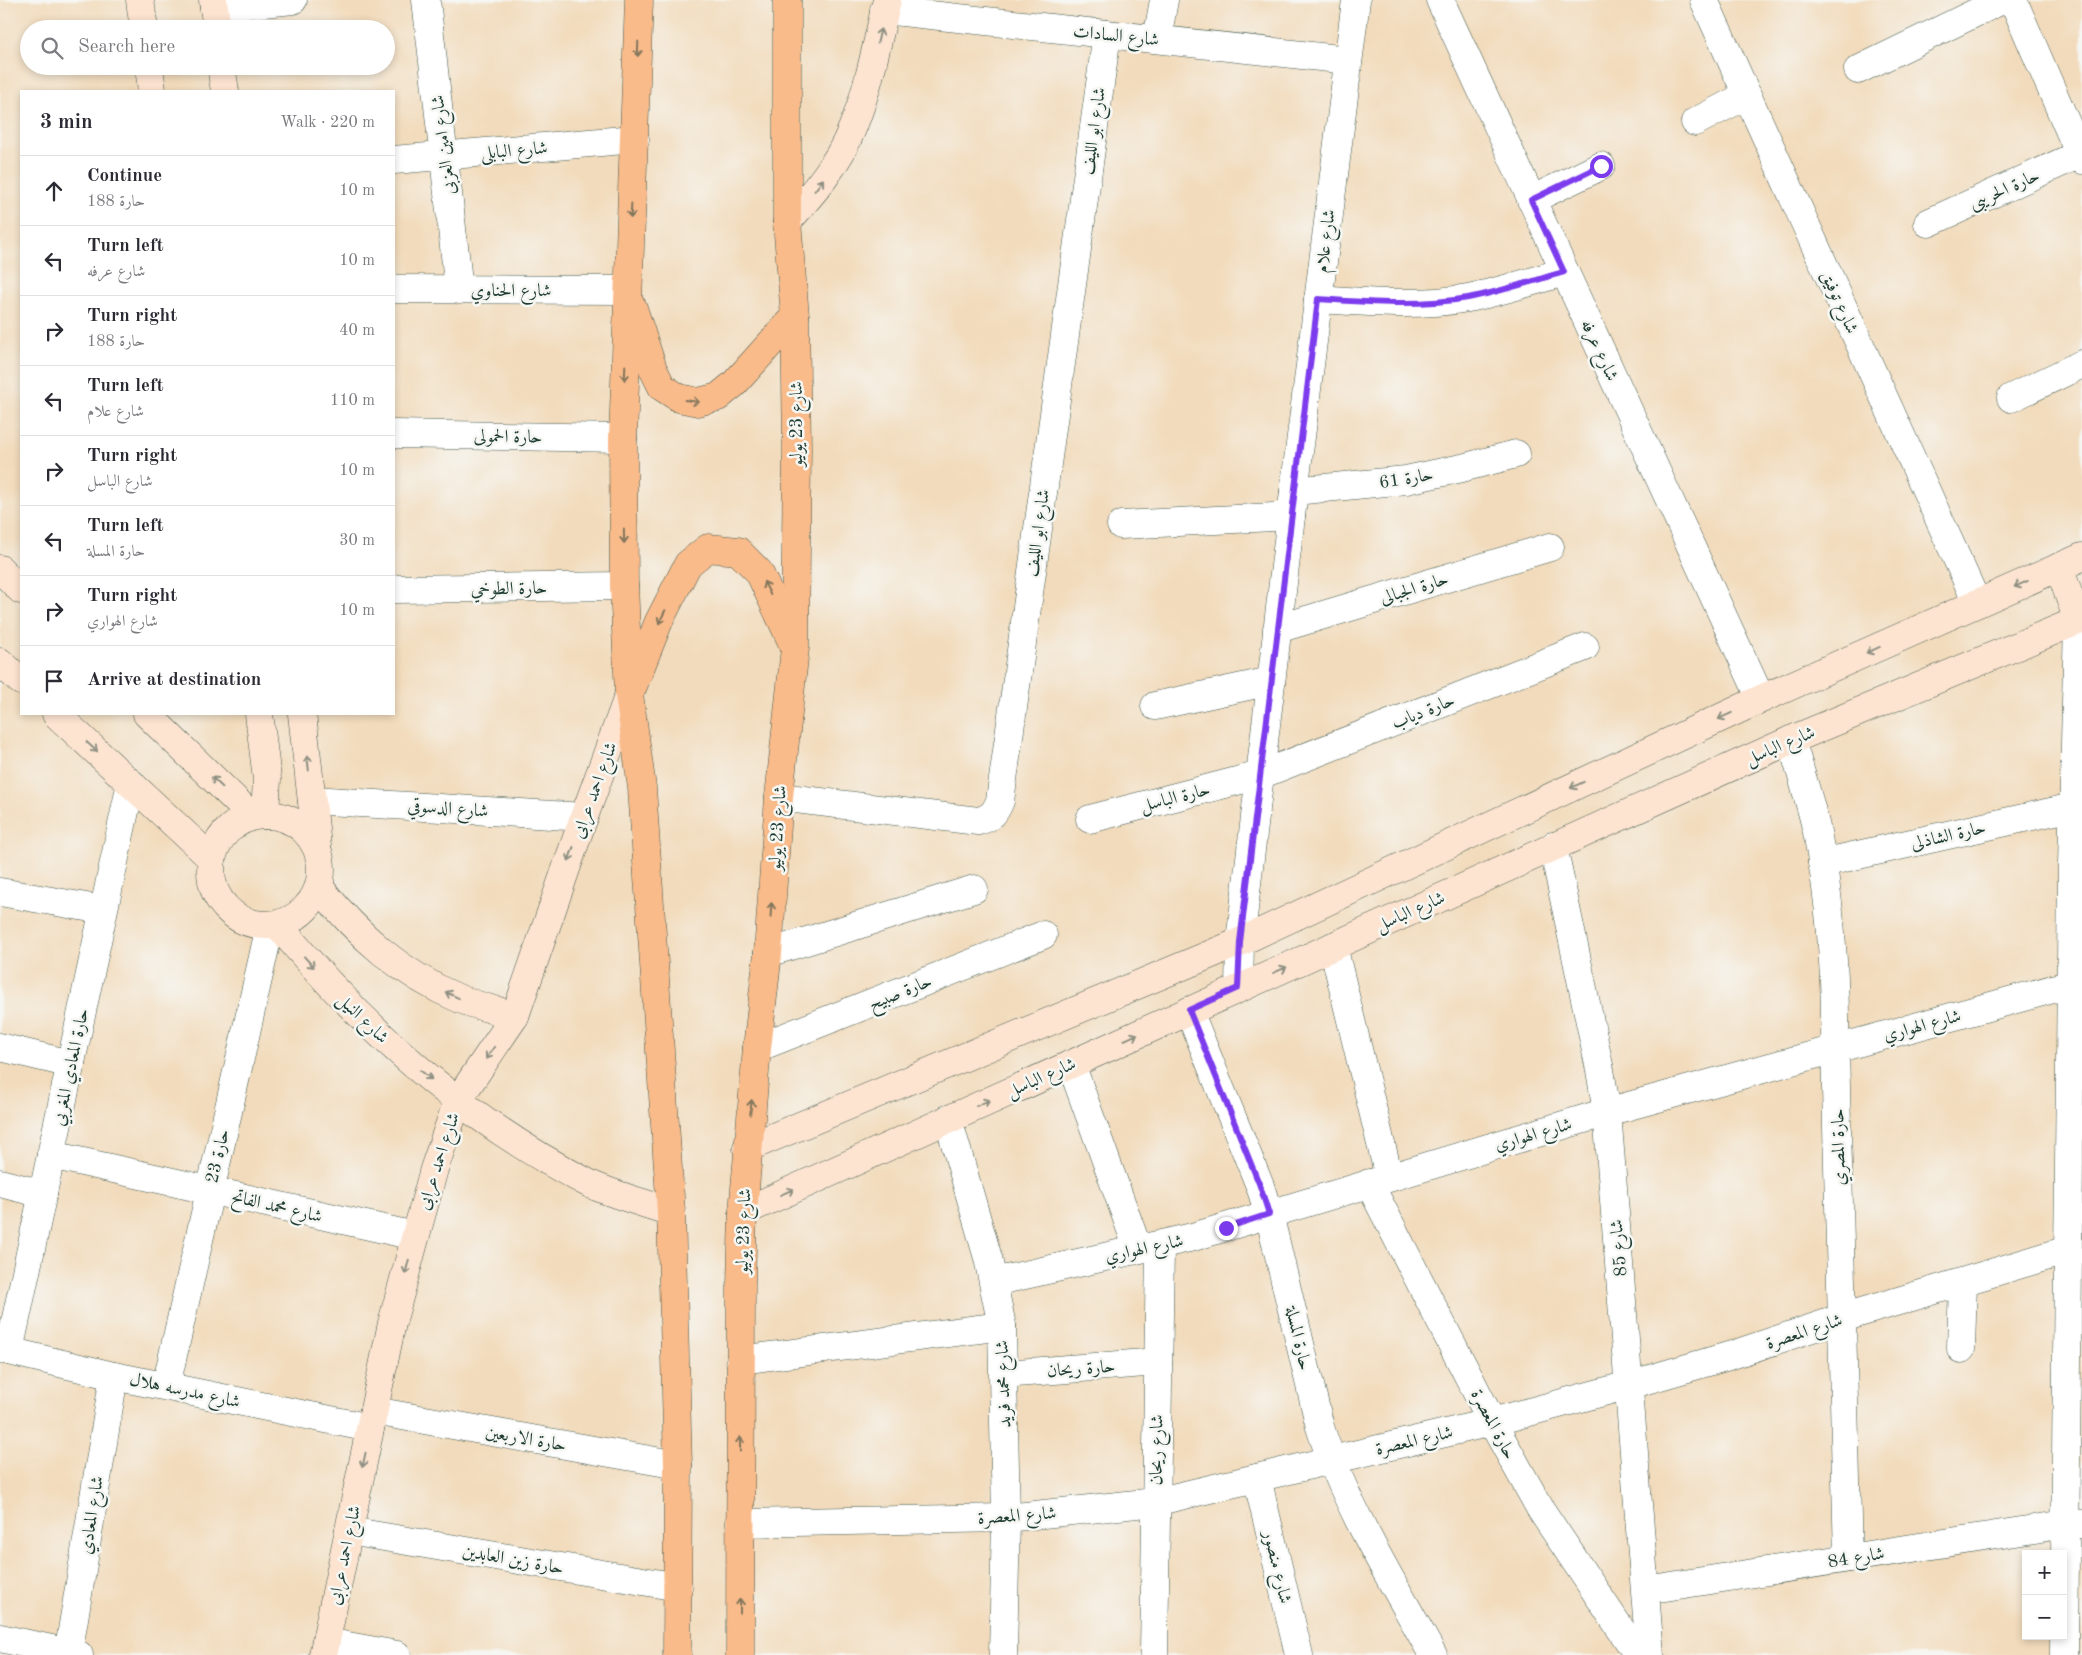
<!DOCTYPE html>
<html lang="en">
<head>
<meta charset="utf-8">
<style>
  body { margin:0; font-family:"Old Standard TT",Amiri,serif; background:#f7f7f7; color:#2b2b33 }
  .controls { position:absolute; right:15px; bottom:15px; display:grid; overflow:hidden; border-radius:0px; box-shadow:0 2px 8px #0003 }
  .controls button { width:45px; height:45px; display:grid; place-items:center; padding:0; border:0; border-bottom:1px solid #e1e1e2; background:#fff; color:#2b2b33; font:25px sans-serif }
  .stop { position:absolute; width:15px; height:15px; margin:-11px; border:4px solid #7c3aed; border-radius:50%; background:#fff }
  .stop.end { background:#7c3aed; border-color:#fff; box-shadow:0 1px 5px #0008 }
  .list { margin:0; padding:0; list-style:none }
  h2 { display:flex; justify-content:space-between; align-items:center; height:65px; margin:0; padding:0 20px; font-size:21px }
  h2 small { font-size:16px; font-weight:400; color:#7c7c81 }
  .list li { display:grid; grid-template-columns:32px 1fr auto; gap:15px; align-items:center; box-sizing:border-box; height:70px; padding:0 20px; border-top:1px solid #e1e1e2 }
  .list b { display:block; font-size:19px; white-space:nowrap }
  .list p { margin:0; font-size:16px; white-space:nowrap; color:#7c7c81 }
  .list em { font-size:16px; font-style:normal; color:#7c7c81 }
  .icon { flex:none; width:28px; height:28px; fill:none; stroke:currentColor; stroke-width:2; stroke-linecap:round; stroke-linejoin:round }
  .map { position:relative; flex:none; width:2082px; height:1655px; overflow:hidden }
  .search { position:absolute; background:#fff; box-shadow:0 2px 8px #0003; left:20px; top:20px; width:375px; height:55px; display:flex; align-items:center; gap:12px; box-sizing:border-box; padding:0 18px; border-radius:28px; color:#7c7c81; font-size:19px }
  .panel { position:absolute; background:#fff; box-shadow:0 2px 8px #0003; left:20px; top:90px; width:375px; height:625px; border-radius:0px }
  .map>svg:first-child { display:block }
</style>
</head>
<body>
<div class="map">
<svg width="2082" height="1655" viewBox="0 0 2082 1655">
  <rect width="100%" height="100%" fill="#f6f6f2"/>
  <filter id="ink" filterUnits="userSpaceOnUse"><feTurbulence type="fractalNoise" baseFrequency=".02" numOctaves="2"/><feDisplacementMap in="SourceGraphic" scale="10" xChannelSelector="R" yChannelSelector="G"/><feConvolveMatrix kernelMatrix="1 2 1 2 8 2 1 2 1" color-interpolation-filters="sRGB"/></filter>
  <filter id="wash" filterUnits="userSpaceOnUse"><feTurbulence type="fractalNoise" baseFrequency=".0096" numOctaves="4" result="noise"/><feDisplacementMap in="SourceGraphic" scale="20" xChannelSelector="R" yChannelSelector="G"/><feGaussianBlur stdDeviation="1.12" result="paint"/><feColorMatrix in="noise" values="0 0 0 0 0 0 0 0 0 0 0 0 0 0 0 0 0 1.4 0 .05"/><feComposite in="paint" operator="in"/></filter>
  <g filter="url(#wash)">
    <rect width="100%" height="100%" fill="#f2dbbc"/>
  </g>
  <g filter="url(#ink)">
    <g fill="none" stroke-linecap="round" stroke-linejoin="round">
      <defs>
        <g id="street">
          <polyline points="426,0 459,290"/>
          <polyline points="1440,0 1761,699"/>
          <polyline points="1704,0 1977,603"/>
          <polyline points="2013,0 2082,160"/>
          <polyline points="214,8 293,0"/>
          <polyline points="884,10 1348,60"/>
          <polyline points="1157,39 1164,0"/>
          <polyline points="1858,70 2002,0"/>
          <polyline points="1695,122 1747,95"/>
          <polyline points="394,160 635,139"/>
          <polyline points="1531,200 1601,166"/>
          <polyline points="1928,223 2080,154"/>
          <polyline points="394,289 627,290"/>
          <path d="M1318,299C1367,302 1418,307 1468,298C1500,292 1532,281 1564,272"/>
          <polyline points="2011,398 2082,364"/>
          <polyline points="394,434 623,438"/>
          <polyline points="1294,491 1406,480 1462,468 1516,454"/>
          <polyline points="1121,525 1291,516"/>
          <polyline points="394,589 624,586"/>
          <polyline points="1277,629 1550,547"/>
          <polyline points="1155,706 1271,681"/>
          <path d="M1791,740C1800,770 1810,801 1817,832C1831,904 1836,976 1835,1048L1848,1558"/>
          <path d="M779,797L978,821C991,818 995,813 1000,801L1107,34"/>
          <polyline points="312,800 584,817"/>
          <polyline points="1090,819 1260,775 1585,647"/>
          <polyline points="1553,846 1600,1070 1607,1112 1650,1655"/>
          <polyline points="1822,863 2073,807"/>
          <polyline points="0,892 103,910"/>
          <polyline points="1333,946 1389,1177"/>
          <polyline points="768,953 974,889"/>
          <polyline points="1239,988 1240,942 1291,516 1356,0"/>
          <path d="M1189,1011L1260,1186L1269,1214L1320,1427C1345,1506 1393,1582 1433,1655"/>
          <polyline points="0,1047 71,1064"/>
          <polyline points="757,1048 1043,935"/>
          <polyline points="1071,1064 1138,1249"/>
          <polyline points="948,1119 988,1258 1002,1326 1006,1518 1003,1655"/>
          <polyline points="51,1155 415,1236"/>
          <polyline points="0,1183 43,1194"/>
          <polyline points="1369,1183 1492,1422 1541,1510 1638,1655"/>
          <polyline points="994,1282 1193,1237 1607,1112 2071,984"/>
          <polyline points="0,1349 114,1376 370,1428"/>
          <polyline points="1961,1349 1963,1282"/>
          <polyline points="9,1351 131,783"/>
          <polyline points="740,1360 1002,1326"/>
          <polyline points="1004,1374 1158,1362"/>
          <polyline points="166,1386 270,926"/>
          <polyline points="374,1411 678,1465"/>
          <polyline points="1257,1478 1299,1655"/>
          <polyline points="740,1523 1006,1518 1155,1502 1492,1422 1629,1385 1732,1355 1842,1318 2068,1250"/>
          <polyline points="349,1531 678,1587"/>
          <polyline points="1646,1590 2066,1524 2082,1524"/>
          <polyline points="0,1638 79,1655"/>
          <polyline points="326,1642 397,1655"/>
          <polyline points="68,1655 114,1376"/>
          <polyline points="1154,1655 1160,1246"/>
          <polyline points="2064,1655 2072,866 2078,621"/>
        </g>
        <g id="secondary">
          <polyline points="140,0 144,29"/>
          <polyline points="213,0 217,29"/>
          <polyline points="149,66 152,91"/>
          <polyline points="221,66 225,91"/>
          <path d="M787,222C812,194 838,165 852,129C869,88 877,43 887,0"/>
          <polyline points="2059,567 2078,621"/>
          <polyline points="0,569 21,590"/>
          <polyline points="0,662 21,681"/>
          <polyline points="56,714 212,859"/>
          <polyline points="147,714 252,816"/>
          <polyline points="259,714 267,779 265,815"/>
          <polyline points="302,714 317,846"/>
          <circle cx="266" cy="870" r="55"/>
          <path d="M320,888C359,936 401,974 460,999C477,1006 497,1010 515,1016"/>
          <path d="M278,925C364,1029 467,1121 588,1183C613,1195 645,1203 671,1212"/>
          <polyline points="747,1148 1240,942 1761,699 2082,557"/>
          <polyline points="743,1212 1791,740 2082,619"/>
          <polyline points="323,1655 392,1323 434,1169 458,1100 515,1016 584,817 629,694"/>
        </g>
        <g id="primary">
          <polyline points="639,0 623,438 624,586 629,694 642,788 671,1212 678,1465 677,1655"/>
          <polyline points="633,308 653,369 662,387 679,398 698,402 718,397 734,384 795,316"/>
          <polyline points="633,686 659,621 688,564 708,548 738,551 759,572 792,642"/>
          <polyline points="740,1655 741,1285 743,1212 757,1048 768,953 779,797 795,648 797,447 795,316 787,222 787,0"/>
        </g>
      </defs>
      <use href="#street" stroke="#3f5548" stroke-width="29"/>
      <use href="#secondary" stroke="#3f5548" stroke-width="29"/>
      <use href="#primary" stroke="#3f5548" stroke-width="29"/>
      <use href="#street" stroke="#fff" stroke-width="28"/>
      <use href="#secondary" stroke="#fde4d1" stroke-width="28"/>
      <use href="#primary" stroke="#fabb8b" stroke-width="28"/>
    </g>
    <defs><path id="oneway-shaft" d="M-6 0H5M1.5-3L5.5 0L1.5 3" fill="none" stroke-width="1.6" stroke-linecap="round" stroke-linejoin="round" transform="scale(1.25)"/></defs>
    <g stroke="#8e9082">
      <use href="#oneway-shaft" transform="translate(879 36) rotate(-77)"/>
      <use href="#oneway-shaft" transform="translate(819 185) rotate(-53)"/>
      <use href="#oneway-shaft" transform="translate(2021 584) rotate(156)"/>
      <use href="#oneway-shaft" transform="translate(1873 650) rotate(156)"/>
      <use href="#oneway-shaft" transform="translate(1725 716) rotate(155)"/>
      <use href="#oneway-shaft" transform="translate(92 747) rotate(43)"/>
      <use href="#oneway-shaft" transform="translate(308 763) rotate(-96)"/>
      <use href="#oneway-shaft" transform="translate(217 782) rotate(-136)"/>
      <use href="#oneway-shaft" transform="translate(1577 785) rotate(155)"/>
      <use href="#oneway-shaft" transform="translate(571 854) rotate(109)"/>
      <use href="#oneway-shaft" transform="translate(309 962) rotate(48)"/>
      <use href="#oneway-shaft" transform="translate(1280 970) rotate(-24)"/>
      <use href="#oneway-shaft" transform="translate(452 995) rotate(-155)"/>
      <use href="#oneway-shaft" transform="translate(1131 1037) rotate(-24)"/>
      <use href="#oneway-shaft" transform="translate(490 1053) rotate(124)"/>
      <use href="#oneway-shaft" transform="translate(426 1075) rotate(39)"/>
      <use href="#oneway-shaft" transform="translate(983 1103) rotate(-24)"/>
      <use href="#oneway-shaft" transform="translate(787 1192) rotate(-24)"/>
      <use href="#oneway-shaft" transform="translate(407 1267) rotate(104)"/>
      <use href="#oneway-shaft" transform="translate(364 1460) rotate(102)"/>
    </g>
    <g stroke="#82765b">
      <use href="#oneway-shaft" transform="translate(638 49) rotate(92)"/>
      <use href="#oneway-shaft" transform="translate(631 211) rotate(93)"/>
      <use href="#oneway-shaft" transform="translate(625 373) rotate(92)"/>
      <use href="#oneway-shaft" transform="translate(692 401) rotate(8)"/>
      <use href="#oneway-shaft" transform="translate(624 536) rotate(89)"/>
      <use href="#oneway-shaft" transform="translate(767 588) rotate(-116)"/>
      <use href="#oneway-shaft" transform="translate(662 617) rotate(116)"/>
      <use href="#oneway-shaft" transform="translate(771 910) rotate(-86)"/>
      <use href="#oneway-shaft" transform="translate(751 1107) rotate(-84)"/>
      <use href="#oneway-shaft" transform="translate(740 1444) rotate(-90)"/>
      <use href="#oneway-shaft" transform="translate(740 1606) rotate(-90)"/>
    </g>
  </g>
  <g fill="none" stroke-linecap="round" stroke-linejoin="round" filter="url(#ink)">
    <path stroke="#7c3aed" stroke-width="6" d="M1226,1228L1269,1214L1260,1186L1189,1010L1238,988L1240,942L1318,299C1367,302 1418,307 1468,298C1500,292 1532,281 1564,272L1531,200L1601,166"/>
  </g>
  <g text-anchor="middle" stroke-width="5" stroke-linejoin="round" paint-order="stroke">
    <g font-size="18" fill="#1f3d34" stroke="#f6f6f2">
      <text transform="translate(1116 35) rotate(6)" y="6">شارع السادات</text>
      <text transform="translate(1093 131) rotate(-82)" y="6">شارع ابو الليف</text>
      <text transform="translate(443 145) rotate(-97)" y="6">شارع امين العزبى</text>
      <text transform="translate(514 150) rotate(-5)" y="6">شارع البابلى</text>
      <text transform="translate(2004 189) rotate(-24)" y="6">حارة الحريبى</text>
      <text transform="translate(1325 241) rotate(-83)" y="6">شارع علام</text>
      <text x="511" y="296">شارع الحناوي</text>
      <text transform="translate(1840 302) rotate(66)" y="6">شارع توفيق</text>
      <text transform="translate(1600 350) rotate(65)" y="6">شارع عرفه</text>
      <text transform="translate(796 424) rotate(-90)" y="6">شارع 23 يوليو</text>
      <text transform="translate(508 436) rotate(1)" y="6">حارة الحمولى</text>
      <text transform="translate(1406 478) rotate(-9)" y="6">حارة 61</text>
      <text transform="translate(1037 533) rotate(-82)" y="6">شارع ابو الليف</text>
      <text transform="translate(509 588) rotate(-1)" y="6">حارة الطوخي</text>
      <text transform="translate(1414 588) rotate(-17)" y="6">حارة الجبالى</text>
      <text transform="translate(1423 711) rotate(-22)" y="6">حارة دياب</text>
      <text transform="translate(1780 745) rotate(-23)" y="6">شارع الباسل</text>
      <text transform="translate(594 790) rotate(-70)" y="6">شارع احمد عرابى</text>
      <text transform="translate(1175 797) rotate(-14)" y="6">حارة الباسل</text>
      <text transform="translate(448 808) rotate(4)" y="6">شارع الدسوقي</text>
      <text transform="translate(777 828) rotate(-86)" y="6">شارع 23 يوليو</text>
      <text transform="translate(1948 835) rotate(-13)" y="6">حارة الشاذلى</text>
      <text transform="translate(1410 911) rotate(-24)" y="6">شارع الباسل</text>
      <text transform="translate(900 992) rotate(-22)" y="6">حارة صبيح</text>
      <text transform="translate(363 1018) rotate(44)" y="6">شارع النيل</text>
      <text transform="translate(1922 1025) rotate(-15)" y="6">شارع الهواري</text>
      <text transform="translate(70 1067) rotate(-78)" y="6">حارة المعادي المغربي</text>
      <text transform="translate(1041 1077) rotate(-24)" y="6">شارع الباسل</text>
      <text transform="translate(1533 1134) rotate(-16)" y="6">شارع الهواري</text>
      <text transform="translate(1838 1147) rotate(-91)" y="6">حارة المصري</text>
      <text transform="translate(217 1156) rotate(-77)" y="6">حارة 23</text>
      <text transform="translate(438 1161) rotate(-72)" y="6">شارع احمد عرابى</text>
      <text transform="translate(277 1206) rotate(13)" y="6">شارع محمد الفاتح</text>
      <text transform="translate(743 1231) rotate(-88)" y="6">شارع 23 يوليو</text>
      <text transform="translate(1144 1248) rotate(-12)" y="6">شارع الهواري</text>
      <text transform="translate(1618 1248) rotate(-95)" y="6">شارع 85</text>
      <text transform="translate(1804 1331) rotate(-18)" y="6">شارع المعصرة</text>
      <text transform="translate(1299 1338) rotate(77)" y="6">حارة المسلة</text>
      <text transform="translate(1081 1368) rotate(-4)" y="6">حارة ريحان</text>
      <text transform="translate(1003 1384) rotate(-92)" y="6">شارع محمد فريد</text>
      <text transform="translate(185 1390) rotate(12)" y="6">شارع مدرسه هلال</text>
      <text transform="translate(1494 1424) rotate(62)" y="6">حارة المعصرة</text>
      <text transform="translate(526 1438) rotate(10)" y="6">حارة الاربعين</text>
      <text transform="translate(1414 1440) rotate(-13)" y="6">شارع المعصرة</text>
      <text transform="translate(1156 1450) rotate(-89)" y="6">شارع ريحان</text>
      <text transform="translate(91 1515) rotate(-81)" y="6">شارع المعادي</text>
      <text transform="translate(1017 1515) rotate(-4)" y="6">شارع المعصرة</text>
      <text transform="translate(344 1555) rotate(-78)" y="6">شارع احمد عرابى</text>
      <text transform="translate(1856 1557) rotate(-9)" y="6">شارع 84</text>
      <text transform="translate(513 1559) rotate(10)" y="6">حارة زين العابدين</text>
      <text transform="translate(1278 1567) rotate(77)" y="6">شارع منصور</text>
    </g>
  </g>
</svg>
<div class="controls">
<button>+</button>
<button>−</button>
</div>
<div class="stop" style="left:1601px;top:166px"></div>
<div class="stop end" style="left:1226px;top:1228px"></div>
<div class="search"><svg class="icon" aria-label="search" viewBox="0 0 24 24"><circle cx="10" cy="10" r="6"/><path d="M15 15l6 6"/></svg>Search here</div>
<section class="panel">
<h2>3 min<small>Walk · 220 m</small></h2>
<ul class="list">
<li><svg class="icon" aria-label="ahead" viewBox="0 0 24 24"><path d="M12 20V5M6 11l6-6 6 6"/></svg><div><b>Continue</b><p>حارة 188</p></div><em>10 m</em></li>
<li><svg class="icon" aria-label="left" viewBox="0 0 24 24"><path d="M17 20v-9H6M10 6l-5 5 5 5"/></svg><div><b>Turn left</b><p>شارع عرفه</p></div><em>10 m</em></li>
<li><svg class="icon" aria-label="right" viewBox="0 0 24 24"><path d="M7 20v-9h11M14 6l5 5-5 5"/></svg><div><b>Turn right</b><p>حارة 188</p></div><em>40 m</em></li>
<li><svg class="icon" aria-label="left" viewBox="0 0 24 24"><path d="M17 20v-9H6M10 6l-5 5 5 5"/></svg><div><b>Turn left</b><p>شارع علام</p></div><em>110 m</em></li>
<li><svg class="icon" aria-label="right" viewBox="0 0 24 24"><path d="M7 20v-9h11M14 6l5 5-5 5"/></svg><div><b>Turn right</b><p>شارع الباسل</p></div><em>10 m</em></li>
<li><svg class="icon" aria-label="left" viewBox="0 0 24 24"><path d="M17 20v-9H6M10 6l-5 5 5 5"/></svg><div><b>Turn left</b><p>حارة المسلة</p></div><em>30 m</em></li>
<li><svg class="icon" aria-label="right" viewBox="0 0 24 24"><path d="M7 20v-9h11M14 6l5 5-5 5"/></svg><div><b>Turn right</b><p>شارع الهواري</p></div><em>10 m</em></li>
<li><svg class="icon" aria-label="arrive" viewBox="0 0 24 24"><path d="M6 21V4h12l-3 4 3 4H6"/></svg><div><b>Arrive at destination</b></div></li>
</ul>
</section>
</div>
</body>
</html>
